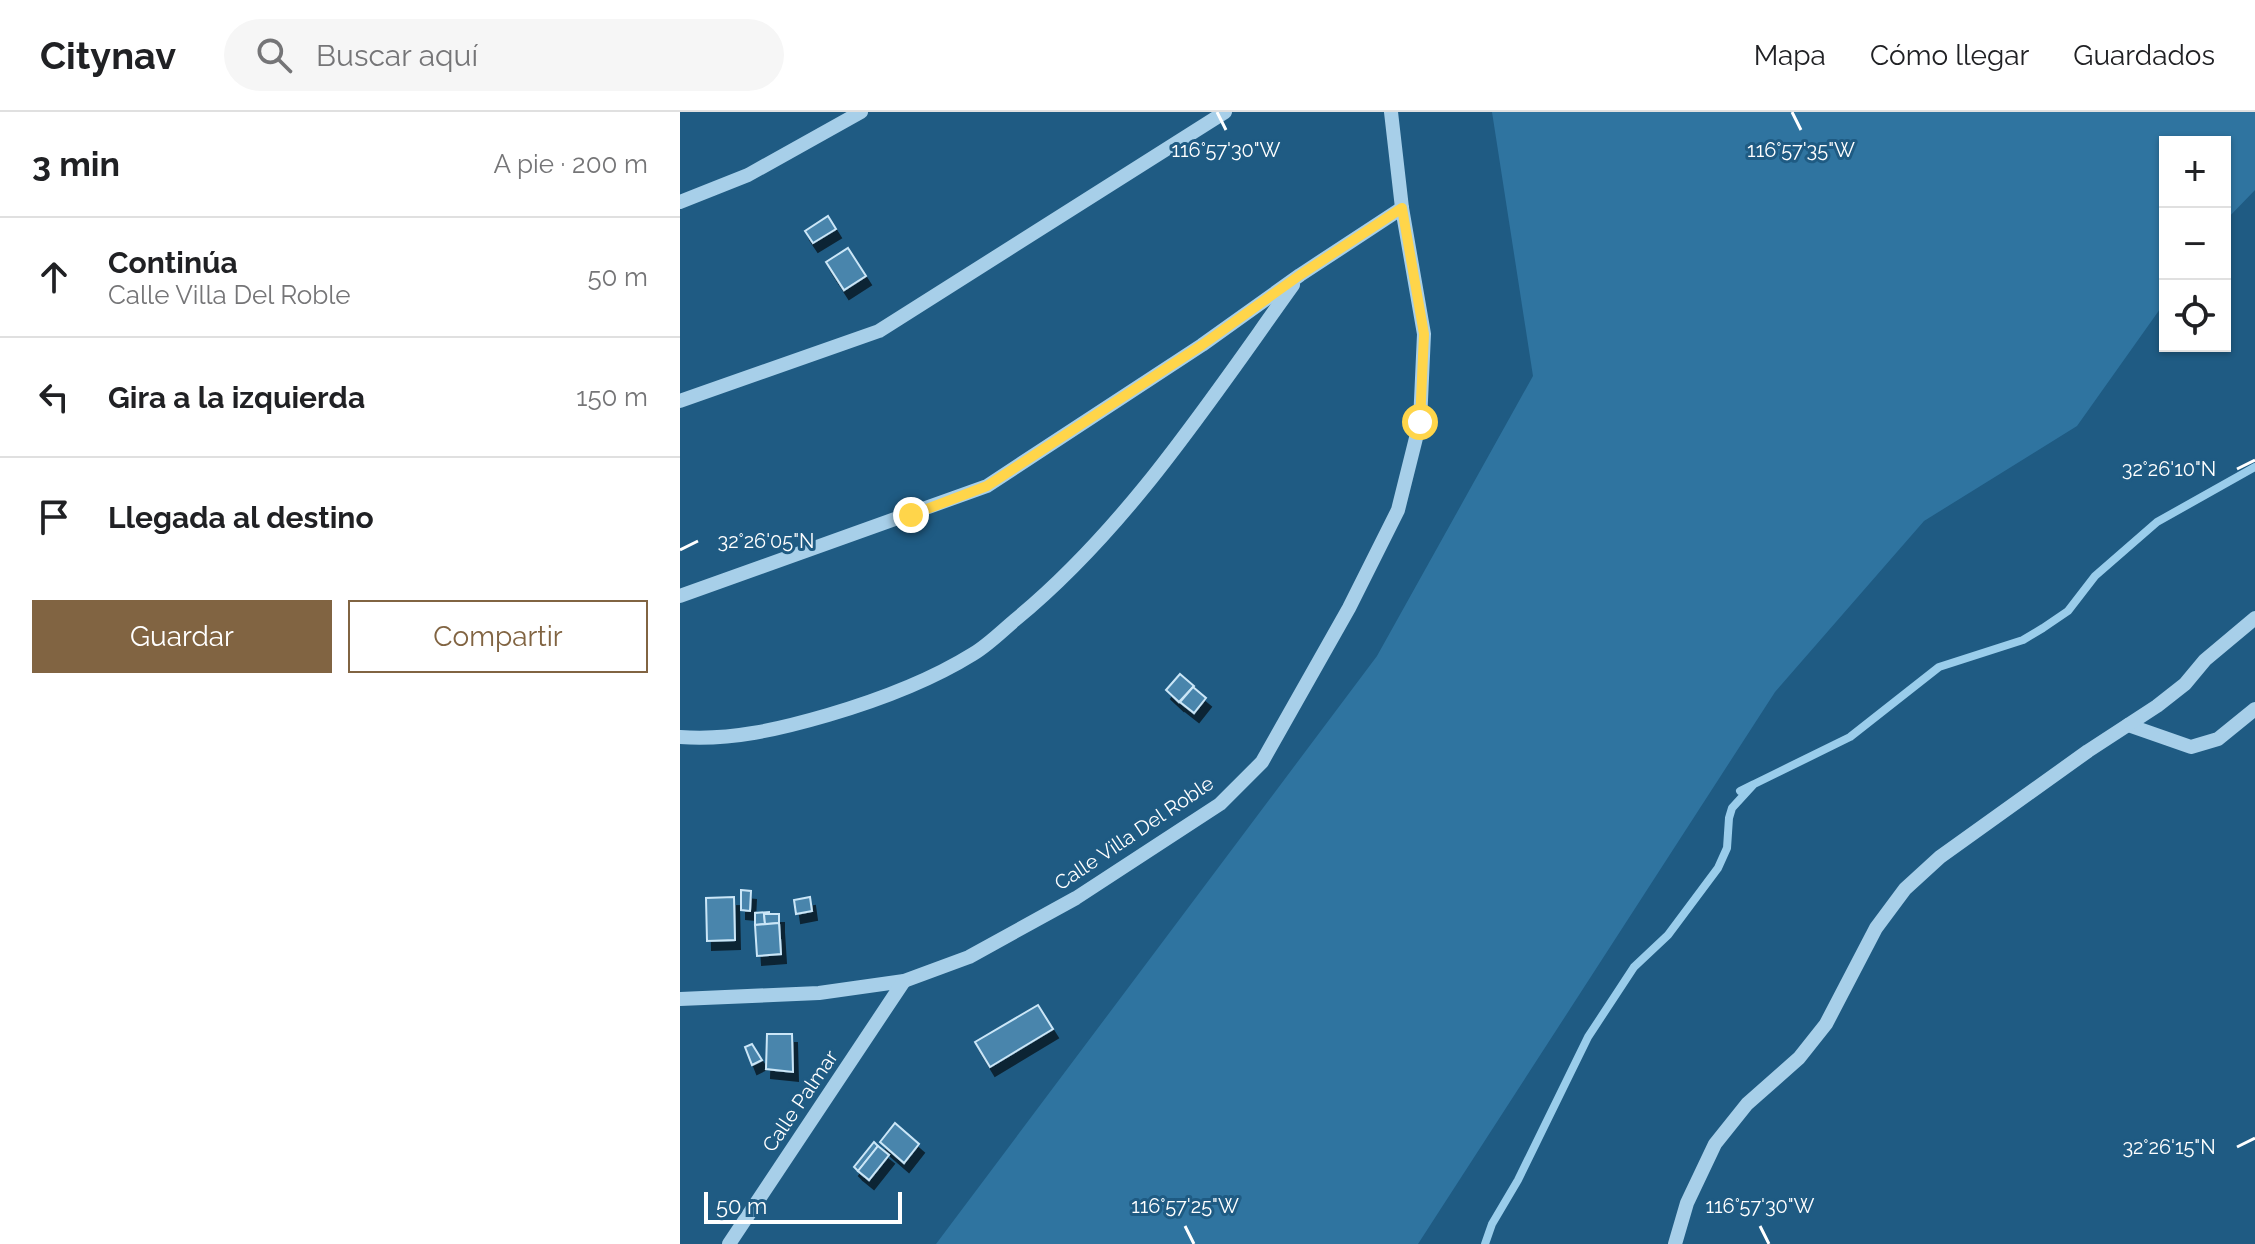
<!DOCTYPE html>
<html lang="es">
<head>
<meta charset="utf-8">
<style>
  body { margin:0; font-family:Raleway,sans-serif; background:#f6f6f6; color:#202124 }
  .controls { position:absolute; right:24px; top:24px; display:grid; overflow:hidden; border-radius:0px; box-shadow:0 2px 6px #0004 }
  .controls button { width:72px; height:72px; display:grid; place-items:center; padding:0; border:0; border-bottom:2px solid #e0e0e0; background:#fff; color:#202124; font:40px sans-serif }
  .scale { position:absolute; left:24px; bottom:20px; width:198px; box-sizing:border-box; padding-left:8px; border:4px solid #fff; border-top:0; font-size:22px; line-height:28px; white-space:nowrap; color:#fff; -webkit-text-stroke:6px #1f5b83; paint-order:stroke }
  .stop { position:absolute; width:24px; height:24px; margin:-18px; border:6px solid #ffd54a; border-radius:50%; background:#fff }
  .stop.end { background:#ffd54a; border-color:#fff; box-shadow:0 2px 8px #0008 }
  .list { margin:0; padding:0; list-style:none }
  h2 { display:flex; justify-content:space-between; align-items:center; height:104px; margin:0; padding:0 32px; font-size:34px }
  h2 small { font-size:26px; font-weight:400; color:#757577 }
  .list li { display:grid; grid-template-columns:52px 1fr auto; gap:24px; align-items:center; box-sizing:border-box; height:120px; padding:0 32px; border-top:2px solid #e0e0e0 }
  .list b { display:block; font-size:30px; white-space:nowrap }
  .list p { margin:0; font-size:26px; white-space:nowrap; color:#757577 }
  .list em { font-size:26px; font-style:normal; color:#757577 }
  .actions { display:flex; gap:16px; padding:24px 32px }
  .actions a { flex:1; padding:18px 0; border:2px solid #816442; border-radius:0px; text-align:center; font-size:28px; color:#816442 }
  .actions .main { background:#816442; color:#fff }
  .icon { flex:none; width:44px; height:44px; fill:none; stroke:currentColor; stroke-width:2; stroke-linecap:round; stroke-linejoin:round }
  .map { position:relative; flex:none; width:1575px; height:1132px; overflow:hidden }
  header { display:flex; align-items:center; gap:48px; box-sizing:border-box; height:112px; padding:0 40px; background:#fff; border-bottom:2px solid #e0e0e0 }
  header strong { font-size:38px }
  nav { display:flex; gap:44px; margin-inline-start:auto; font-size:28px }
  .search { width:560px; height:72px; background:#f6f6f6; display:flex; align-items:center; gap:20px; box-sizing:border-box; padding:0 28px; border-radius:44px; color:#757577; font-size:30px }
  main { display:flex }
  aside { flex:1; background:#fff }
  .map>svg:first-child { display:block }
</style>
</head>
<body>
<header>
<strong>Citynav</strong>
<div class="search"><svg class="icon" aria-label="search" viewBox="0 0 24 24"><circle cx="10" cy="10" r="6"/><path d="M15 15l6 6"/></svg>Buscar aquí</div>
<nav><a>Mapa</a><a>Cómo llegar</a><a>Guardados</a></nav>
</header>
<main>
<aside>
<h2>3 min<small>A pie · 200 m</small></h2>
<ul class="list">
<li><svg class="icon" aria-label="ahead" viewBox="0 0 24 24"><path d="M12 20V5M6 11l6-6 6 6"/></svg><div><b>Continúa</b><p>Calle Villa Del Roble</p></div><em>50 m</em></li>
<li><svg class="icon" aria-label="left" viewBox="0 0 24 24"><path d="M17 20v-9H6M10 6l-5 5 5 5"/></svg><div><b>Gira a la izquierda</b></div><em>150 m</em></li>
<li><svg class="icon" aria-label="arrive" viewBox="0 0 24 24"><path d="M6 21V4h12l-3 4 3 4H6"/></svg><div><b>Llegada al destino</b></div></li>
</ul>
<div class="actions"><a class="main">Guardar</a><a>Compartir</a></div>
</aside>
<div class="map">
<svg width="1575" height="1132" viewBox="0 0 1575 1132">
  <defs>
    <filter id="shadow"><feDropShadow dx="5" dy="9" stdDeviation="0" flood-color="#0009"/></filter>
  </defs>
  <rect width="100%" height="100%" fill="#1f5b83"/>
  <polygon fill="#2f74a0" points="812,0 1575,0 1575,78 1545,109 1545,30 1485,30 1485,190 1397,314 1244,409 1095,580 738,1132 256,1132 697,544 853,264"/>
  <g fill="none" stroke-linecap="round" stroke-linejoin="round">
    <polyline stroke="#9acdeb" stroke-width="8" points="805,1132 812,1112 838,1068 908,925 954,855 988,823 1038,756 1047,736 1049,706 1052,696 1074,672 1060,679 1170,625 1259,555 1343,528 1363,516 1388,499 1415,464 1477,410 1575,355"/>
  </g>
  <g fill="#4885ac" stroke="#cbe6f7" stroke-width="2" filter="url(#shadow)">
    <polygon points="148,104 156,117 133,131 125,119"/>
    <polygon points="168,136 186,164 164,178 146,150"/>
    <polygon points="500,562 514,574 499,590 486,578"/>
    <polygon points="513,575 526,586 514,601 500,590"/>
    <polygon points="61,778 71,779 70,799 61,798"/>
    <polygon points="54,785 55,828 27,829 26,786"/>
    <polygon points="130,785 132,799 116,802 114,788"/>
    <polygon points="89,800 89,802 84,802 85,812 75,813 75,801"/>
    <polygon points="84,802 99,802 99,811 85,812"/>
    <polygon points="99,811 101,842 77,844 75,813"/>
    <polygon points="358,893 373,917 310,955 295,930"/>
    <polygon points="87,922 112,922 113,960 86,957"/>
    <polygon points="72,932 82,948 72,953 65,935"/>
    <polygon points="215,1011 239,1032 224,1051 200,1030"/>
    <polygon points="194,1030 198,1034 178,1059 174,1055"/>
    <polygon points="198,1034 209,1043 189,1068 178,1059"/>
  </g>
  <g fill="none" stroke-linecap="round" stroke-linejoin="round">
    <g stroke="#a7cfe9" stroke-width="14">
      <polyline points="0,90 68,63 181,0"/>
      <polyline points="0,289 199,219 545,0"/>
      <polyline points="0,484 307,374 522,233 620,163 722,96"/>
      <polyline points="1448,613 1511,635 1538,627 1575,597"/>
      <path d="M0,625C50,629 100,617 148,603C199,588 248,570 293,542C308,533 322,519 335,508C447,416 529,290 613,173"/>
      <polyline points="0,887 139,881 224,869 289,845 396,786 540,692 582,650 669,496 718,398 740,310 744,222 722,96 711,0"/>
      <polyline points="49,1132 224,869"/>
      <polyline points="995,1132 1007,1091 1035,1032 1067,992 1119,946 1146,912 1196,816 1225,777 1260,745 1408,639 1477,594 1505,572 1525,548 1575,506"/>
    </g>
  </g>
  <g fill="none" stroke-linecap="round" stroke-linejoin="round">
    <polyline stroke="#ffd54a" stroke-width="10" points="231,403 307,374 522,233 620,163 722,96 744,222 740,310"/>
  </g>
  <path fill="none" stroke="#fff" stroke-width="3" d="M537,0L546,18M1112,0L1121,18M1557,357L1575,348M0,438L18,429M1557,1035L1575,1026M505,1114L514,1132M1080,1114L1089,1132"/>
  <g text-anchor="middle" stroke-width="6" stroke-linejoin="round" paint-order="stroke">
    <g font-size="20" fill="#fff" stroke="#1f5b83">
      <text transform="translate(454 721) rotate(-34)" y="7">Calle Villa Del Roble</text>
      <text transform="translate(120 989) rotate(-56)" y="7">Calle Palmar</text>
    </g>
  </g>
  <g font-size="20" text-anchor="middle" fill="#fff" stroke="#1f5b83" stroke-width="6" stroke-linejoin="round" paint-order="stroke">
    <text x="1121" y="45">116°57'35"W</text>
    <text x="546" y="45">116°57'30"W</text>
    <text x="1489" y="364">32°26'10"N</text>
    <text x="86" y="436">32°26'05"N</text>
    <text x="1489" y="1042">32°26'15"N</text>
    <text x="505" y="1101">116°57'25"W</text>
    <text x="1080" y="1101">116°57'30"W</text>
  </g>
</svg>
<div class="controls">
<button>+</button>
<button>−</button>
<button><svg class="icon" aria-label="locate" viewBox="0 0 24 24"><circle cx="12" cy="12" r="6"/><path d="M12 2v4M12 18v4M2 12h4M18 12h4"/></svg></button>
</div>
<div class="scale">50 m</div>
<div class="stop" style="left:740px;top:310px"></div>
<div class="stop end" style="left:231px;top:403px"></div>
</div>
</main>
</body>
</html>
